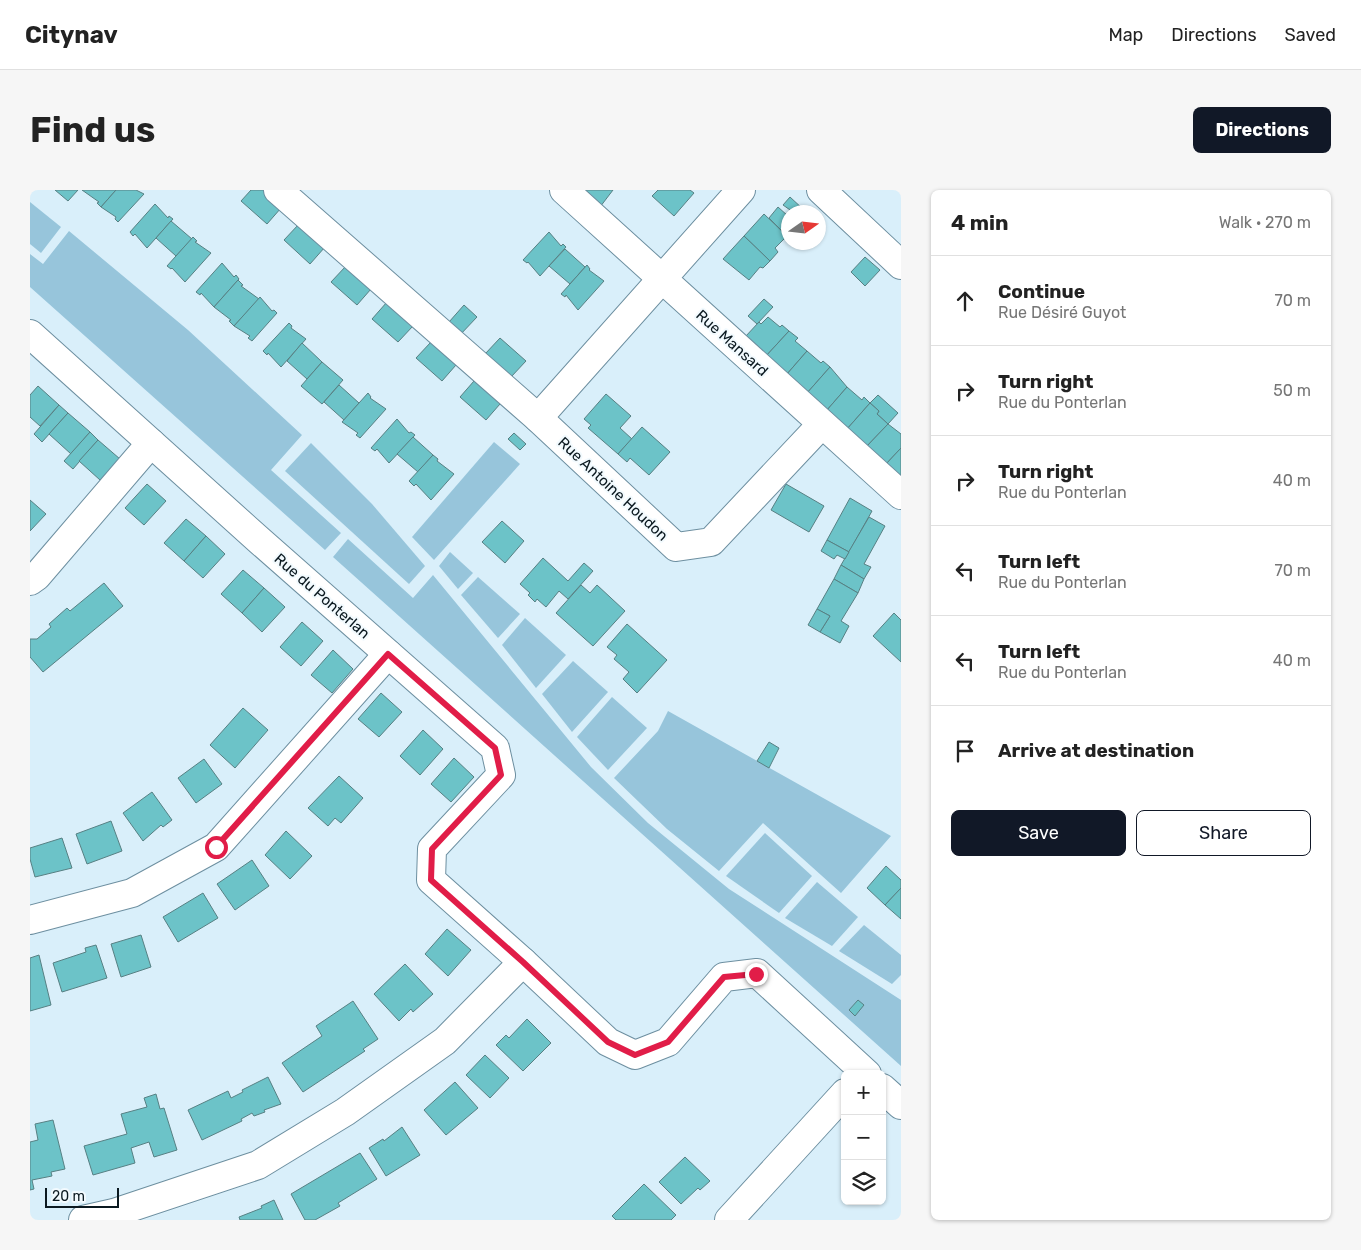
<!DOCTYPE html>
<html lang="en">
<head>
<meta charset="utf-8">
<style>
  body { margin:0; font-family:Rubik,sans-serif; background:#f6f6f6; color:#222 }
  .controls { position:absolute; right:15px; bottom:15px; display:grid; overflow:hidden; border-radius:8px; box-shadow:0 1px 4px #0004 }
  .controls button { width:45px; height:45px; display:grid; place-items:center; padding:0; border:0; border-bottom:1px solid #e0e0e0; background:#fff; color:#222; font:25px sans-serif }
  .compass { position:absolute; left:751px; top:15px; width:45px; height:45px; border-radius:50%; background:#fff; box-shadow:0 1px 4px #0004; rotate:76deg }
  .scale { position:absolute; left:15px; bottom:12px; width:74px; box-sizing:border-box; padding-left:5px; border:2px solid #0b1920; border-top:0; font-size:14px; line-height:18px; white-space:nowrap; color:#0b1920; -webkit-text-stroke:4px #f2fafe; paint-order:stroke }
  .stop { position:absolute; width:15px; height:15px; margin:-11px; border:4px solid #e11d48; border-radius:50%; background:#fff }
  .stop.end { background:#e11d48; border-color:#fff; box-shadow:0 1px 5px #0008 }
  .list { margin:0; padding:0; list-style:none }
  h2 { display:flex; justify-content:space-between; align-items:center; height:65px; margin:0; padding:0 20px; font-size:21px }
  h2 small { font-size:16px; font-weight:400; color:#767676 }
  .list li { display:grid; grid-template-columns:32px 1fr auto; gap:15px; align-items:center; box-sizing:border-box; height:90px; padding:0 20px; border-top:1px solid #e0e0e0 }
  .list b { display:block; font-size:19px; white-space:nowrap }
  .list p { margin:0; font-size:16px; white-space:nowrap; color:#767676 }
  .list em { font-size:16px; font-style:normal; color:#767676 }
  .actions { display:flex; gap:10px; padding:15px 20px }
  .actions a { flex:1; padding:11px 0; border:1px solid #111827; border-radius:8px; text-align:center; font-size:18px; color:#111827 }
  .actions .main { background:#111827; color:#fff }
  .icon { flex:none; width:28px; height:28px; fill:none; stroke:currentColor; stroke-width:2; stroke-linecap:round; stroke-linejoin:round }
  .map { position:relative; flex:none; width:871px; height:1030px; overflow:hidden; border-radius:8px }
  header { display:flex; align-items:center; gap:30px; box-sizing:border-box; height:70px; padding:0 25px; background:#fff; border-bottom:1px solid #e0e0e0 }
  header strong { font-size:24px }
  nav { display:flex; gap:28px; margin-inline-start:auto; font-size:18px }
  .intro { display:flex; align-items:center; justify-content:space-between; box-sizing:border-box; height:120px; padding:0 30px }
  h1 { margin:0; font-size:35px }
  .button { padding:12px 22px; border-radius:8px; background:#111827; color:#fff; font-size:18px; font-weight:700 }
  main { display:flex; gap:30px; padding:0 30px }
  aside { flex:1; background:#fff; border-radius:8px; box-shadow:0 1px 4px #0004 }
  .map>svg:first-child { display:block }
</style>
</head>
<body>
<header>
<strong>Citynav</strong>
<nav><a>Map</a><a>Directions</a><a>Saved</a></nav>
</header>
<div class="intro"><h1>Find us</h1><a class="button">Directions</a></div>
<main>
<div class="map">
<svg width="871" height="1030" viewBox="0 0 871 1030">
  <rect width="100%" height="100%" fill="#d9effa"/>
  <g fill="#97c5db">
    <polygon points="0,12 31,37 11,63 0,54"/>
    <polygon points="39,41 158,140 272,245 241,280 311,343 295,360 0,97 0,64 13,74"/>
    <polygon points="464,252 490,274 404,370 382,347"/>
    <polygon points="281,253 342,314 395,376 379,394 255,281"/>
    <polygon points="318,349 383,408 403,385 561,577 618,633 699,699 871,810 871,876 303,367"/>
    <polygon points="420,362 443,383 428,399 409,376"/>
    <polygon points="448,387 490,424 468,448 431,405"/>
    <polygon points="495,428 536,465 506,498 472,455"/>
    <polygon points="543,471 578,502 542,542 512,504"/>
    <polygon points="582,507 617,538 578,580 547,547"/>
    <polygon points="638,521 861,646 811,703 733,633 689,681 637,639 584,588 628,541"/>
    <polygon points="735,643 782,686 749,723 696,686"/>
    <polygon points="787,692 828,727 802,756 755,728"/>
    <polygon points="834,735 871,765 871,785 862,794 809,761"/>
  </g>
  <g fill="#6cc3c8" stroke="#578083">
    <polygon points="25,0 48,0 38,11"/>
    <polygon points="52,0 86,0 71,17 67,13 69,12"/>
    <polygon points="86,0 106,0 114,4 88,32 85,29 86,27 71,17"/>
    <polygon points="221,0 238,0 251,18 237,34 211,11"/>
    <polygon points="552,0 583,0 570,17"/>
    <polygon points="628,0 660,0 664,3 644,26 622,6"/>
    <polygon points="760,7 774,20 771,22 763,22 753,15"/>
    <polygon points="125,14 138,28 139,26 143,29 117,58 105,44 103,46 100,42"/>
    <polygon points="748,17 758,26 758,47 739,28"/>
    <polygon points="734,24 757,46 745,58 748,62 740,71 714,46"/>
    <polygon points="141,31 162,49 146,66 126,48"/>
    <polygon points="269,34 295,57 280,74 254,50"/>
    <polygon points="519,42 531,56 533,54 536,57 510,86 498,72 497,73 493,70"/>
    <polygon points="714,46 740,71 733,78 730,77 719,90 693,69"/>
    <polygon points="163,47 167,51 165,52 181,63 155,92 142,78 141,79 137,76"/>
    <polygon points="535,59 555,77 540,94 519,76"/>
    <polygon points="835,67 850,80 835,96 821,82"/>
    <polygon points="192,73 204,87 206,85 209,89 184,117 171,103 170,105 166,102"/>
    <polygon points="557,75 560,79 559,80 574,91 548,120 536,105 535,107 531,104"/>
    <polygon points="316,76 341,99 327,115 301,92"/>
    <polygon points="208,90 213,95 211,96 229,109 204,136 199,131 201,130 184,117"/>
    <polygon points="230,107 242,121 244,120 247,123 222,151 218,148 220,146 204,136"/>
    <polygon points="734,109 743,117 727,134 718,126"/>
    <polygon points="357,112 383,136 368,152 342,129"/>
    <polygon points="434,115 447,127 429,146 419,138 422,134 419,132"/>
    <polygon points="738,127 750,137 752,135 759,141 736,166 715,147 729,132 731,134"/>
    <polygon points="259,133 262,136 261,138 276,149 251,177 238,163 237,165 233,161"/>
    <polygon points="759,141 768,148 765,151 777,161 757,184 736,166"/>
    <polygon points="470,148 496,171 481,187 455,164"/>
    <polygon points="401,152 426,175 412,191 386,168"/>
    <polygon points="272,153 292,172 277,189 257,171"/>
    <polygon points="777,161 791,173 793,171 800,177 777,203 757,184"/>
    <polygon points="292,172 313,190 292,214 271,196"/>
    <polygon points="800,177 817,197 797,220 777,203"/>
    <polygon points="451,190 470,207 467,211 470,214 456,230 430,207 444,191 448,194"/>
    <polygon points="309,195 329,213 314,230 294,212"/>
    <polygon points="8,196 29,215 10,236 0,227 0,205"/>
    <polygon points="817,197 832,210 834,207 840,213 817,239 797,220"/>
    <polygon points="338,203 341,207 340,208 356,219 330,248 326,245 328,243 312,232"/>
    <polygon points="576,204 601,226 590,238 602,249 588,264 558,238 561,235 554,229"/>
    <polygon points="848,205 868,223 858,234 847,224 849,221 840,213"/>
    <polygon points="840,213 849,221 847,224 858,234 837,256 817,239"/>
    <polygon points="29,215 38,223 12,252 4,244"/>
    <polygon points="38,223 60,242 41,264 19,244"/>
    <polygon points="367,229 379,243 381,242 385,245 359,273 347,259 345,261 341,258"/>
    <polygon points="858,234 871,244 871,258 856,274 837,256"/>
    <polygon points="612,237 640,262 619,285 600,268 597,272 588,264"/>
    <polygon points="60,242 68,250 43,279 34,271"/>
    <polygon points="484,243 496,254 490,260 478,249"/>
    <polygon points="383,247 403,265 388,282 367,264"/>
    <polygon points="68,250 90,269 70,290 49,271"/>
    <polygon points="871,258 871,287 856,274"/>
    <polygon points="403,265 408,269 407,271 424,284 401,310 386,294 384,296 379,291"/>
    <polygon points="117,294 136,311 114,335 95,318"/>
    <polygon points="756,294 794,316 779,342 741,320"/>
    <polygon points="820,308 842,321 819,362 797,350"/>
    <polygon points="0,310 16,324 0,341"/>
    <polygon points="839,327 855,336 834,374 841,377 834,389 811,375"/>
    <polygon points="156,329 176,346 154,371 134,353"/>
    <polygon points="472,331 494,351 475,373 452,352"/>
    <polygon points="176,346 195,364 173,388 154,371"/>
    <polygon points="797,350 819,362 815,369 807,365 804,369 791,361"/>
    <polygon points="513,368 538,391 554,373 563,381 538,409 529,401 516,417 507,409 505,412 498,405 500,403 490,394"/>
    <polygon points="811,375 834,389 828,403 804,389"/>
    <polygon points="213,380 234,398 212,423 191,404"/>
    <polygon points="804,389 828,403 811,431 819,436 810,453 790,442 800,426 787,419"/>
    <polygon points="74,393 93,416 13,482 0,467 0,449 7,449 21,437 19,434 37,418 40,421"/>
    <polygon points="551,395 560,403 567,395 595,421 563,456 526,423"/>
    <polygon points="234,398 255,417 232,442 212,423"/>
    <polygon points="787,419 800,426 790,442 778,435"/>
    <polygon points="864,423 871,430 871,472 843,446"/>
    <polygon points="272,432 293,451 271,476 250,457"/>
    <polygon points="597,434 637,470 607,503 593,489 599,482 584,469 587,465 577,457"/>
    <polygon points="303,460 323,479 302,503 281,485"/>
    <polygon points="351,503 372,522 349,547 328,529"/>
    <polygon points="213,518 238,540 205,578 180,555"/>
    <polygon points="393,540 413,559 390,585 370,566"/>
    <polygon points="739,552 749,558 739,578 727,571"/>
    <polygon points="424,568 444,587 421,612 401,594"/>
    <polygon points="174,569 192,594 166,613 148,588"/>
    <polygon points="309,586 333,608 311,633 305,628 298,636 278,618"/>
    <polygon points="122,602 142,630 133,637 131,635 113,651 93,623"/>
    <polygon points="81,631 92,661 57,674 46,644"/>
    <polygon points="256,641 282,666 260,689 235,665"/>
    <polygon points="32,648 42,678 5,687 0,669 0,658"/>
    <polygon points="222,670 239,696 205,720 187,694"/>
    <polygon points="856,676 871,690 871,698 855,715 837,698"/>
    <polygon points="871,698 871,729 855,715"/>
    <polygon points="173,703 188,728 148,752 133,727"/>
    <polygon points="417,739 441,760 418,786 395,764"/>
    <polygon points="111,745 121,777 91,787 81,754"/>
    <polygon points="66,755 77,788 32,802 23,773 56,762 55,758"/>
    <polygon points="9,765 21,815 0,821 0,768"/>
    <polygon points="375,774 403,804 383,822 381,819 369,831 344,804"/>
    <polygon points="828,810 834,815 825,826 819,820"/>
    <polygon points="323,811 348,849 333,859 335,861 273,902 252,873 292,846 286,836"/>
    <polygon points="497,829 521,853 493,881 466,855 476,845 479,848"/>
    <polygon points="455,865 479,888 460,908 436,885"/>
    <polygon points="238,887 251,914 234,920 235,922 224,926 222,923 211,929 212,931 172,950 158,920 198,901 201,908 213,902 212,900"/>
    <polygon points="425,892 448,918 416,945 394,920"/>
    <polygon points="126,904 130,919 134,918 147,960 124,967 119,952 101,958 105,973 63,985 54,956 97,944 91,924 117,917 114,908"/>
    <polygon points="23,930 35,979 21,982 22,986 2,990 4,999 0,1000 0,952 8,950 5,934"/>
    <polygon points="372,937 390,965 356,986 339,958 353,949 354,951"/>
    <polygon points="330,963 347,989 308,1013 310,1016 285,1030 275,1030 261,1004"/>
    <polygon points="655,967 680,991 670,1000 668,998 651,1014 629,992"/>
    <polygon points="614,994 646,1025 641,1030 586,1030 582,1026"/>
    <polygon points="244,1010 253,1030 210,1030 209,1027 232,1018 231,1016"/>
  </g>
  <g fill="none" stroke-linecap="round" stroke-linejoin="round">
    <defs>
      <g id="minor">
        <polyline points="248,0 508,228 711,0"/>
        <polyline points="534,0 871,305"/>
        <polyline points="791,0 871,75"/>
        <polyline points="0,144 230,351 465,558 471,585 402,659 401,690 493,772 578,852 605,865 638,852 694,787 727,783 837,884"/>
        <polyline points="508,228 646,357 681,352 792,234"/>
        <polyline points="0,391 7,386 121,253"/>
        <polyline points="0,730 102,703 186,657 358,464"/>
        <polyline points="852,898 871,915"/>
        <polyline points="53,1030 84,1023 228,975 315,922 415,851 493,772"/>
        <polyline points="699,1030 815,903"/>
      </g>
    </defs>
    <use href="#minor" stroke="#6d8fa0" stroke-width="30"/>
    <use href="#minor" stroke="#fff" stroke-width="28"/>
  </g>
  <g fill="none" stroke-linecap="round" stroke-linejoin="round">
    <polyline stroke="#e11d48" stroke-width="6" points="186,657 358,464 465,558 471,585 402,659 401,690 493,772 578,852 605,865 638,852 694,787 726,784"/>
  </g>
  <g text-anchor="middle" stroke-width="4" stroke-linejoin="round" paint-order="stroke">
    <g font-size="15" fill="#0b1920" stroke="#f2fafe">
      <text transform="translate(702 153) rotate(42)" y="5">Rue Mansard</text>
      <text transform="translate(583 299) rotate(43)" y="5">Rue Antoine Houdon</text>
      <text transform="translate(292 406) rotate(41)" y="5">Rue du Ponterlan</text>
    </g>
  </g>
</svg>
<div class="controls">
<button>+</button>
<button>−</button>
<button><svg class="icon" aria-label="layers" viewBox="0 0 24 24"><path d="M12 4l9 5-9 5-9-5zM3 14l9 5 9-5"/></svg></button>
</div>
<svg class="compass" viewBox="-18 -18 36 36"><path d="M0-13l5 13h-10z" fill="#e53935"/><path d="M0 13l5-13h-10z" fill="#767676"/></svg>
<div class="scale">20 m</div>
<div class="stop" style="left:186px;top:657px"></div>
<div class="stop end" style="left:726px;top:784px"></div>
</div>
<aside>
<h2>4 min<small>Walk · 270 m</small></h2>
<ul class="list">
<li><svg class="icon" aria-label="ahead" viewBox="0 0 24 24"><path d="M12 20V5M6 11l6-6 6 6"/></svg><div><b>Continue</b><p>Rue Désiré Guyot</p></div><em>70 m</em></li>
<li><svg class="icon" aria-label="right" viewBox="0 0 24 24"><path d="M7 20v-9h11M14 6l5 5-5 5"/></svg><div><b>Turn right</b><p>Rue du Ponterlan</p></div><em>50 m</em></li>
<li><svg class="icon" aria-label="right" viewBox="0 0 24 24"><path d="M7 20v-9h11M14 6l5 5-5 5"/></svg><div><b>Turn right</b><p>Rue du Ponterlan</p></div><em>40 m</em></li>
<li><svg class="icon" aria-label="left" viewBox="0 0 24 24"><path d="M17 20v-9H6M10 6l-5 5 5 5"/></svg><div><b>Turn left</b><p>Rue du Ponterlan</p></div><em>70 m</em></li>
<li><svg class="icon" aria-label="left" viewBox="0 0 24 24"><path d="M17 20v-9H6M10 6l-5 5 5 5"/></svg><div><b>Turn left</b><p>Rue du Ponterlan</p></div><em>40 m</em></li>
<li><svg class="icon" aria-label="arrive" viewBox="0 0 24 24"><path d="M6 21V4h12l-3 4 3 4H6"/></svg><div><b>Arrive at destination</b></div></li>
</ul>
<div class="actions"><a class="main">Save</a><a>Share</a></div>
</aside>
</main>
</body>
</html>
